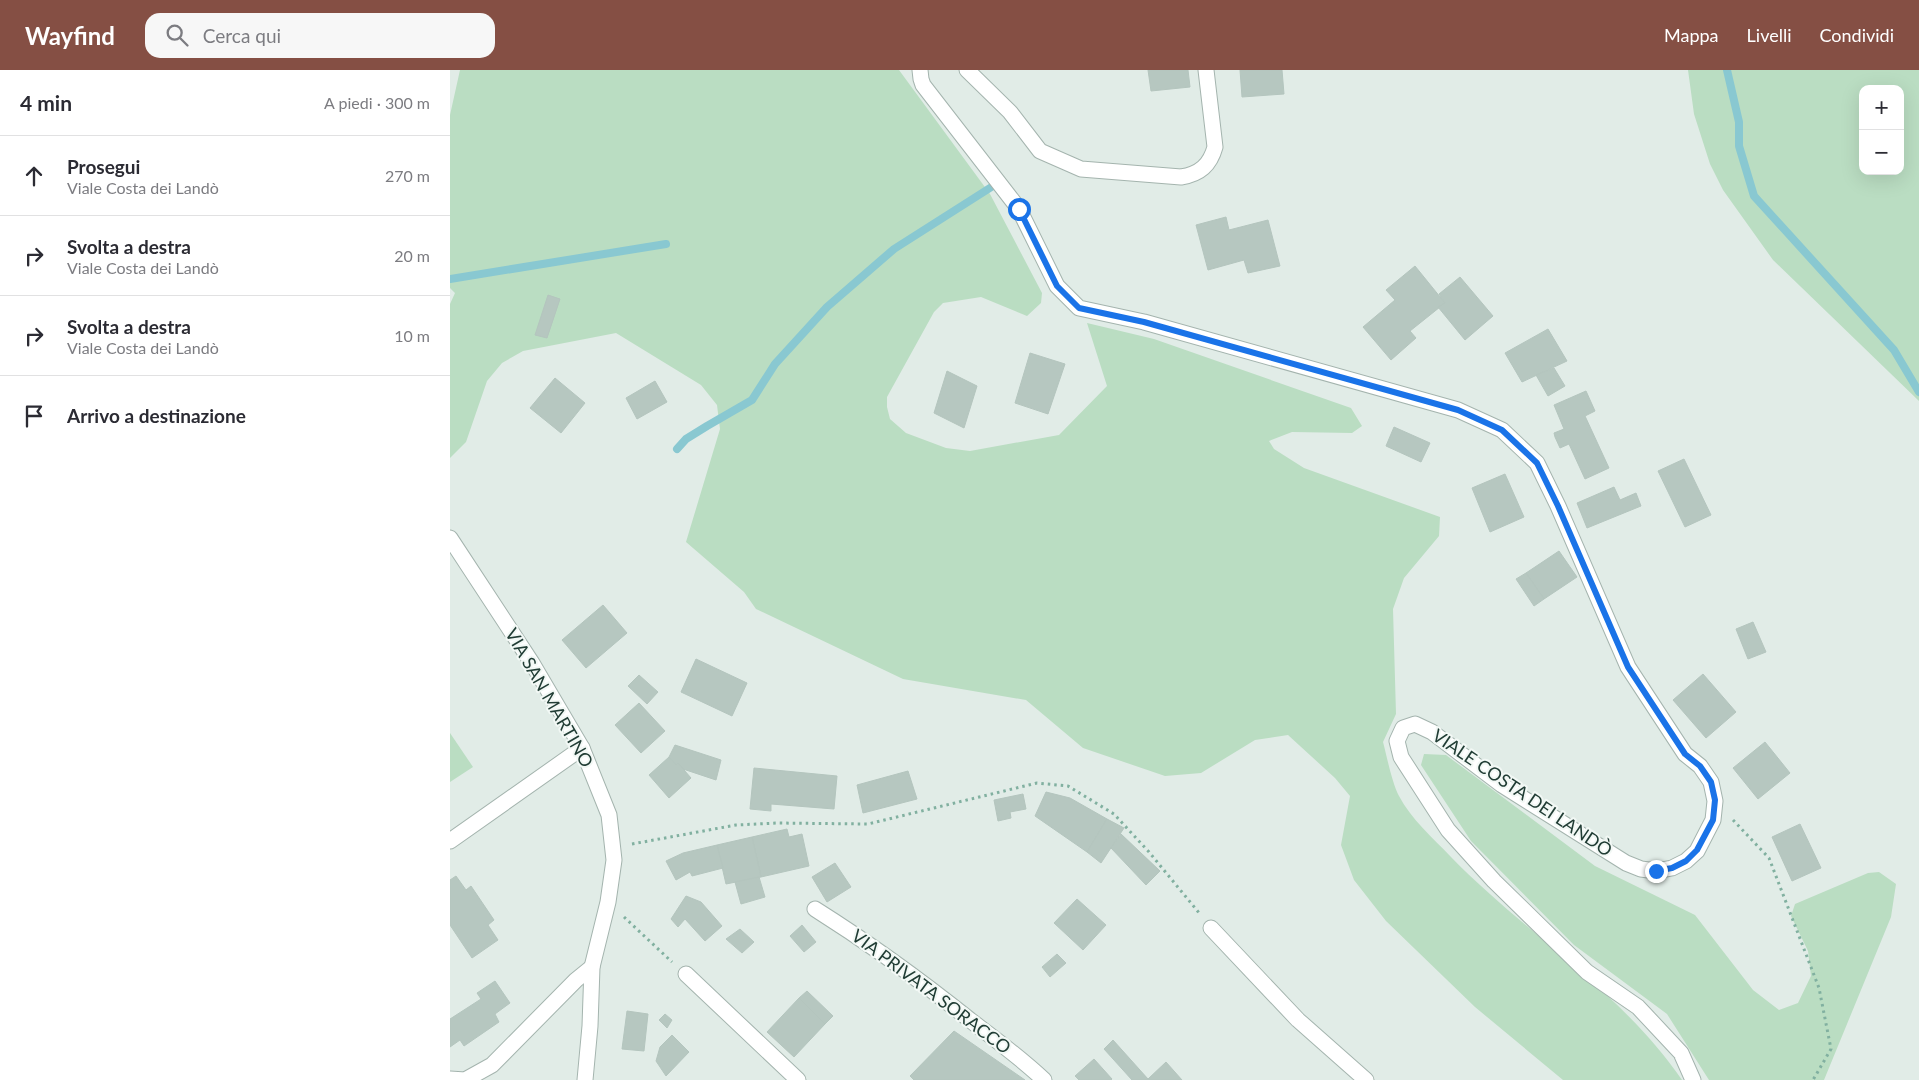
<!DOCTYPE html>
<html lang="it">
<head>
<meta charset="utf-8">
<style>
  body { margin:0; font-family:Lato,sans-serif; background:#f7f7f7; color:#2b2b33 }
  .controls { position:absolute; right:15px; top:15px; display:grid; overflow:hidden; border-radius:10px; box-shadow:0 5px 20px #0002 }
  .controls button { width:45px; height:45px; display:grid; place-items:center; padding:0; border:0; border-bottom:1px solid #e1e1e2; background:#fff; color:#2b2b33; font:25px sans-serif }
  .stop { position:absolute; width:15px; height:15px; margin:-11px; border:4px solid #1a73e8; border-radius:50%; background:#fff }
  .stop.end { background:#1a73e8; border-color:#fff; box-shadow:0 1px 5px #0008 }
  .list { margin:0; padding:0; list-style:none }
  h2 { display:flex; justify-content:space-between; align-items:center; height:65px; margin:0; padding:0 20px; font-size:21px }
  h2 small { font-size:16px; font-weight:400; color:#7c7c81 }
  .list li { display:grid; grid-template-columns:32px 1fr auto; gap:15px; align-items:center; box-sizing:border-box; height:80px; padding:0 20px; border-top:1px solid #e1e1e2 }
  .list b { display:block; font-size:19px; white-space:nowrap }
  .list p { margin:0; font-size:16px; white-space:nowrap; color:#7c7c81 }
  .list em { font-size:16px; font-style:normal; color:#7c7c81 }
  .icon { flex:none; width:28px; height:28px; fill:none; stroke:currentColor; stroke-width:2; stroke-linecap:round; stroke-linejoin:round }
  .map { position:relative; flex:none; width:1469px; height:1010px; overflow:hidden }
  header { display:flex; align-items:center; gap:30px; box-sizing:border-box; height:70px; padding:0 25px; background:#854f44; color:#fff }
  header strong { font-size:24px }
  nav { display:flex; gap:28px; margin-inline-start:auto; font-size:18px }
  .search { width:350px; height:45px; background:#f7f7f7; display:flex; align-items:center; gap:12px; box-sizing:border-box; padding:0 18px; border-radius:15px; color:#7c7c81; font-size:19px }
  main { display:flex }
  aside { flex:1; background:#fff }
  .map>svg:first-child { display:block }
</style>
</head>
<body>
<header>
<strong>Wayfind</strong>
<div class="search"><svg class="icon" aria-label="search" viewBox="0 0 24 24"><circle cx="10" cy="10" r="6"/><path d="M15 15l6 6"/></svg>Cerca qui</div>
<nav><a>Mappa</a><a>Livelli</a><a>Condividi</a></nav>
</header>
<main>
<aside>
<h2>4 min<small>A piedi · 300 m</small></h2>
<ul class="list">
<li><svg class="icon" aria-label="ahead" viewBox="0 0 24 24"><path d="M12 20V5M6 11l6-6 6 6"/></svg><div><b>Prosegui</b><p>Viale Costa dei Landò</p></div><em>270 m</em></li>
<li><svg class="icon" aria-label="right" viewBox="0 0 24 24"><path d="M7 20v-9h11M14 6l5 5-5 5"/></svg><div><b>Svolta a destra</b><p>Viale Costa dei Landò</p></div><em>20 m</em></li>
<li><svg class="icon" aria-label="right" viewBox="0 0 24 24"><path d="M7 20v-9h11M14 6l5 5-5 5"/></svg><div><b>Svolta a destra</b><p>Viale Costa dei Landò</p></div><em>10 m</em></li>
<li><svg class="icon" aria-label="arrive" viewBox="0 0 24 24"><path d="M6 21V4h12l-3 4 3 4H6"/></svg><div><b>Arrivo a destinazione</b></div></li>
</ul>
</aside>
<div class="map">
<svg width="1469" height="1010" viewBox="0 0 1469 1010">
  <rect width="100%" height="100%" fill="#e1ece7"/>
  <g fill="#baddc2" fill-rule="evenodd">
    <path d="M10,0H449L540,124L592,223L591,233L577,246L531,227L493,233L484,242L437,327V337L440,349L456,363L496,378L520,381L609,365L657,316L637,253L704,269L901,338L912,356L902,363L842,362L819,371L824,379L854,398L990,447L989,466L954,508L943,539L946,644L933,672C937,687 942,713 949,726C961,749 983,768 1001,787C1075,863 1173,923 1232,1010H1113L1025,937L936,851L904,810L891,775L900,726L885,708L838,665L805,670L751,703L715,706L633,678L576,630L453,609L306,539L294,522L236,472L270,359L267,335L251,315L166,263L73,281L52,293L37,311L16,372L0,388V234L5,223L0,218V45Z"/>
    <path d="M1238,0H1469V331L1323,190L1273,120L1260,94L1244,44ZM1413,19H1450V101H1413Z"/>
    <polygon points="0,663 23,697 0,712"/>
    <polygon points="974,684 996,685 1145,796 1245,845 1303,920 1329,940 1348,933 1361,906 1358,881 1341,846 1345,834 1418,803 1429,802 1446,814 1441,847 1374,1010 1259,1010 1217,944 1124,875 1021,771 971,695"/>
  </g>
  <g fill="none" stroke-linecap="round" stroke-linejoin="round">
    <g stroke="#89c8d1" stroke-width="8">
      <polyline points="1277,0 1289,52 1289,76 1304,126 1444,280 1469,322"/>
      <polyline points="0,209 216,174"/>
      <polyline points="227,379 236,369 257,356 302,330 325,294 377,237 444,179 543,116"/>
    </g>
  </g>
  <g fill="#b6c7c0" stroke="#b4c5be">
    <polygon points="698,0 738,0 740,17 701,21"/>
    <polygon points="790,0 832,0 834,24 792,27"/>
    <polygon points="776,147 779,160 818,150 830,196 798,203 794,190 758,200 746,155"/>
    <polygon points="965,196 995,233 960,261 966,268 941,290 913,257 945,230 936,220"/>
    <polygon points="1010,207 1043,246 1015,270 988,237 995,233 989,224"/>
    <polygon points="98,225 110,229 97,268 85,265"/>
    <polygon points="1098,259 1117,291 1072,312 1055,283"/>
    <polygon points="580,283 615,294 598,344 565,333"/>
    <polygon points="1104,298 1115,316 1098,326 1086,305"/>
    <polygon points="497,301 527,316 514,358 484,343"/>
    <polygon points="105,308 135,333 111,363 80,338"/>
    <polygon points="205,311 217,332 187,349 176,328"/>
    <polygon points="1136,321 1145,341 1135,346 1159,398 1135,409 1119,374 1110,378 1105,367 1104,363 1114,359 1104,335"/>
    <polygon points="944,357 980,373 971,392 936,376"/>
    <polygon points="1234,389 1261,445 1235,457 1208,401"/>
    <polygon points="1055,404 1074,447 1040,462 1022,418"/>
    <polygon points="1164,417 1170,430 1186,423 1191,436 1137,458 1127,433"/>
    <polygon points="1109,481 1127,507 1094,529 1076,503"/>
    <polygon points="1076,503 1094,529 1084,536 1066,509"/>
    <polygon points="153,535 177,563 136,598 112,570"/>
    <polygon points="1303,552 1316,582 1298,589 1286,559"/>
    <polygon points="246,589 297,613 282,646 231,622"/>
    <polygon points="1253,604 1286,642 1256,668 1223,630"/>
    <polygon points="189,605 208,622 197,634 178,616"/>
    <polygon points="189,633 215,661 191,683 165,655"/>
    <polygon points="1315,672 1340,703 1308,729 1283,698"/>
    <polygon points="225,675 271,690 266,710 233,699 228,693 226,695 219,687"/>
    <polygon points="219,687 226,695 228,693 241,708 219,728 199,705"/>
    <polygon points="304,698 387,706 384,739 321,734 321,741 300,739"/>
    <polygon points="458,701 467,729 413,743 407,715"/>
    <polygon points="596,722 620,728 657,749 637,782 585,746"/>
    <polygon points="573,724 576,739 560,742 561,748 548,751 544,730"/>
    <polygon points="657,749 674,758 651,793 637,782"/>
    <polygon points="1350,754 1371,798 1342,811 1322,767"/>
    <polygon points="337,759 339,767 352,764 359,796 311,807 302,767"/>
    <polygon points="671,764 710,801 696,815 661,778"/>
    <polygon points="302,767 311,807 276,814 267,775"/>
    <polygon points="267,775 273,798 242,806 240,802 226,810 216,791 233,783"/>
    <polygon points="385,793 401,817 377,832 362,807"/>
    <polygon points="6,806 16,820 21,816 44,850 38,855 48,870 22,888 0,855 0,810"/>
    <polygon points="309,807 315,827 291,834 285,812"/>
    <polygon points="236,826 251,832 272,856 255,871 235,849 228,857 221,849"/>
    <polygon points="627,829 656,855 633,880 604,853"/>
    <polygon points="352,855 366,872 354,882 340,866"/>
    <polygon points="290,859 304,872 292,883 276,869"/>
    <polygon points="607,884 616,893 600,907 592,897"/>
    <polygon points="45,911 60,933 45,944 49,952 14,976 10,970 0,977 0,949 31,929 27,923"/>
    <polygon points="357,921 383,946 375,954 349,928"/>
    <polygon points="349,928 375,954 344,987 317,962"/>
    <polygon points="177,941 198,944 194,981 172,979"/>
    <polygon points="215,944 222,950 217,958 209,950"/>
    <polygon points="504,961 575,1010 464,1010 460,1006"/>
    <polygon points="222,965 239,982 216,1006 206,991 210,977"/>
    <polygon points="663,970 698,1009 716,992 732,1010 682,1010 654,979"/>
    <polygon points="644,989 662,1009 661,1010 629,1010 625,1006"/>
  </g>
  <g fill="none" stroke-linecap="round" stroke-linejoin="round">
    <defs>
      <g id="minor">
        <polyline points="470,0 471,9 473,15 569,139 607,216 629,238 694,252 1008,340 1052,360 1087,393 1108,436 1178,597 1235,684 1250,696 1261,712 1265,731 1263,750 1247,781 1236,791 1222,798 1206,801 1191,799 1176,793 1052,715 982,662 965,654 953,658 947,671 951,687 998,760 1044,811 1137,902 1188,937 1231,983 1243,1010"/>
        <path d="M517,0L560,42L590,81L631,99L731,107C750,104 760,95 765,77L756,0"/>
        <polyline points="0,468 82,593 132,678 159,745 164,790 158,832 142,897 140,956 135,1010"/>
        <polyline points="0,771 132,678"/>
        <path d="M365,839C419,873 470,910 520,950C545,969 571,988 594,1010"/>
        <polyline points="761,858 848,950 916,1010"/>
        <polyline points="236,904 348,1010"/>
        <polyline points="0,1009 15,1010 42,995 126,910 142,897"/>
      </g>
    </defs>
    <use href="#minor" stroke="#a4b4ae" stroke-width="17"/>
    <g stroke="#81b0a0" stroke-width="3" stroke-dasharray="2.5 4" stroke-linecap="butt">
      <polyline points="1283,750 1319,788 1369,918 1381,979 1363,1010"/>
      <polyline points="182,774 286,755 327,753 418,754 587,713 618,716 664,744 699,782 750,844"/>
      <polyline points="174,847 222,892"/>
    </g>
    <use href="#minor" stroke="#fff" stroke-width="15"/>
  </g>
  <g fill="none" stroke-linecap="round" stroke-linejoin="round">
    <polyline stroke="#1a73e8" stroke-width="6" points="569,139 607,216 629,238 694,252 1008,340 1052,360 1087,393 1108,436 1178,597 1235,684 1250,696 1261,712 1265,730 1263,750 1247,780 1236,791 1222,798 1206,801"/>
  </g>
  <g text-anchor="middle" stroke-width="4" stroke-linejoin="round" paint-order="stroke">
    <g font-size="18" fill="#213d35" stroke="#f2f8f5">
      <text transform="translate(99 628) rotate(60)" y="6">VIA SAN MARTINO</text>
      <text transform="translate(1072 723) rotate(34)" y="6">VIALE COSTA DEI LANDÒ</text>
      <text transform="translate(481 922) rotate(37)" y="6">VIA PRIVATA SORACCO</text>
    </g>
  </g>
</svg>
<div class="controls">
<button>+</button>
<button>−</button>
</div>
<div class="stop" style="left:569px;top:139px"></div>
<div class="stop end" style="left:1206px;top:801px"></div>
</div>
</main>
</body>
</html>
